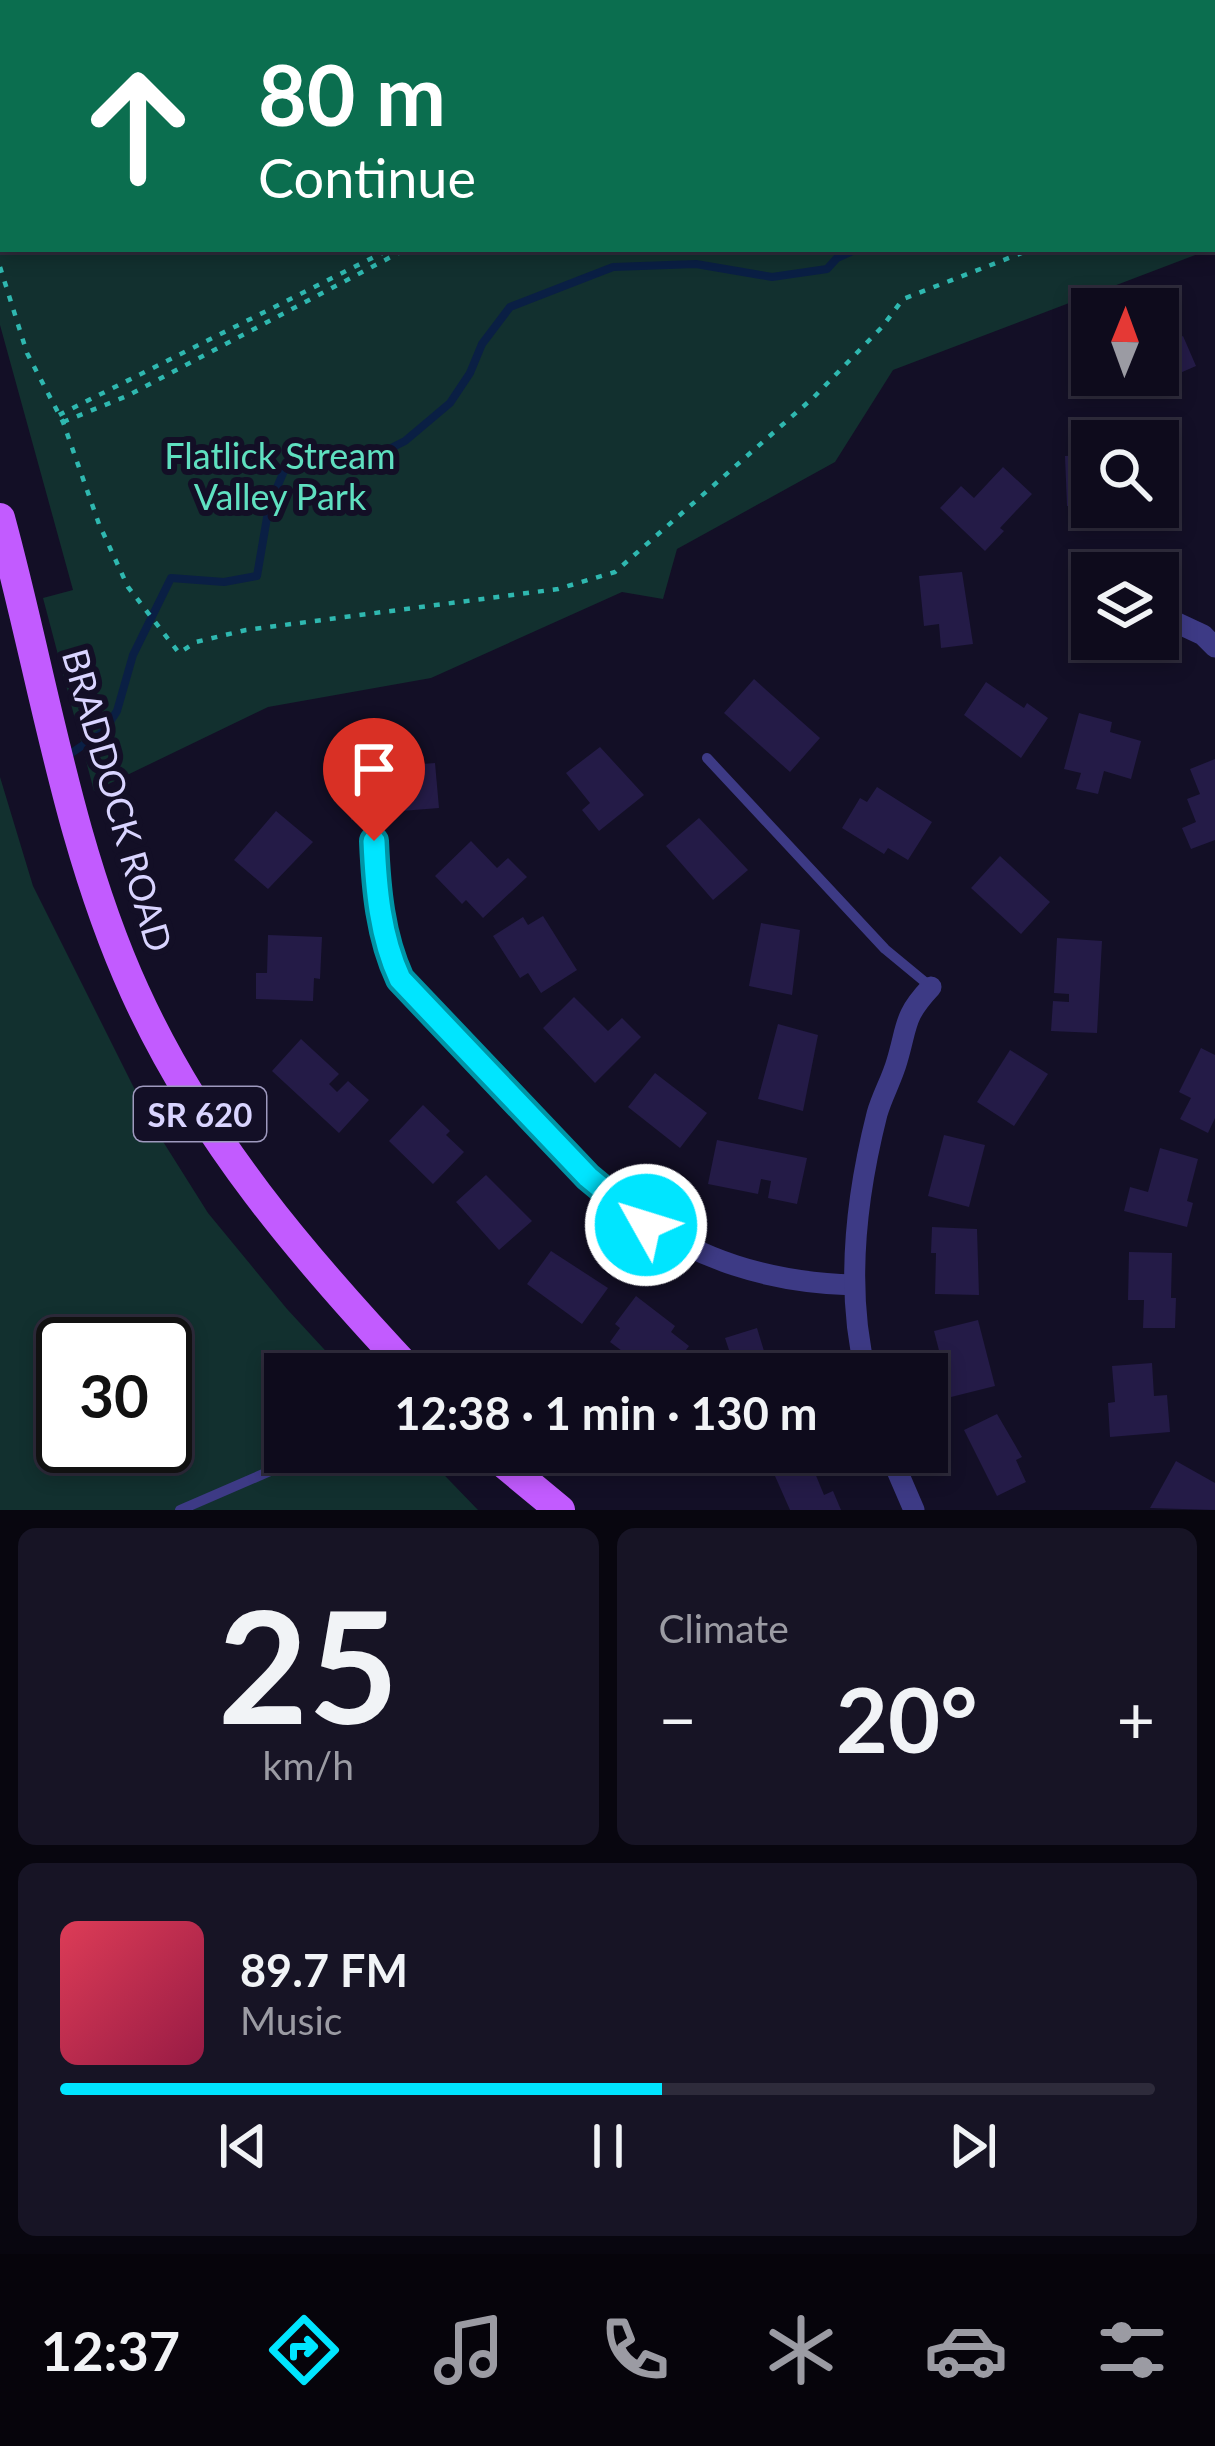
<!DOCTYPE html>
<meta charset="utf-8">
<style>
body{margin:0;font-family:Lato,sans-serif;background:#171425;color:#f1f3f6;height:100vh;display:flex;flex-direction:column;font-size:45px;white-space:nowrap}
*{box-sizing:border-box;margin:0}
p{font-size:39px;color:#9b9ba3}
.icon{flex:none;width:66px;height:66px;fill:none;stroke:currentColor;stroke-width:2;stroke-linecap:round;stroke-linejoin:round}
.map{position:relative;height:1510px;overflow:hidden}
.panel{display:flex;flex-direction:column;gap:18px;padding:18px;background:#08060f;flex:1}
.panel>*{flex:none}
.guide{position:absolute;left:0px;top:0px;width:1215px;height:252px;box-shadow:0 6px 18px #0003,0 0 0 3px #2e2b3b;background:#0b6e4f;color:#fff;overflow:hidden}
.needle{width:78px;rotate:1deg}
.controls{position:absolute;left:1071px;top:288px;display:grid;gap:24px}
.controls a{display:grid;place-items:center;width:108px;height:108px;border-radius:0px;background:#0e0b1c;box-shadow:0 6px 18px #0003,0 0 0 3px #2e2b3b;font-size:60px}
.speed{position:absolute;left:36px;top:1317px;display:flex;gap:24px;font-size:60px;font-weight:700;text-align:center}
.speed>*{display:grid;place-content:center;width:156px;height:156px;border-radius:50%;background:#0e0b1c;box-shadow:0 6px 18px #0003,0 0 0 3px #2e2b3b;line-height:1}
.speed .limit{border:6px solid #111;border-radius:18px;background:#fff;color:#111}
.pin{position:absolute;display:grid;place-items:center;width:102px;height:102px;color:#fff;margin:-123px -51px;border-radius:50% 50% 50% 0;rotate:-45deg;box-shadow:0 0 12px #0007}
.pin .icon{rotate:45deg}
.me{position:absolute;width:132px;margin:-66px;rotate:309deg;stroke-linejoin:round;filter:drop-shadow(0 0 9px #0008)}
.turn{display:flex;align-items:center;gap:42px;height:252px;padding:0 60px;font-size:54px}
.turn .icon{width:156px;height:156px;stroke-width:2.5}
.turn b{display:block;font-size:84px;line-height:102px}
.big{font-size:90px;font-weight:700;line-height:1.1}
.panel .tile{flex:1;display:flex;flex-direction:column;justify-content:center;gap:18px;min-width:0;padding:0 42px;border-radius:18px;background:#171425}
.panel .dial{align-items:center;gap:0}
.dial b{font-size:156px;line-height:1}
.song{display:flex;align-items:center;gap:36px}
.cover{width:144px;height:144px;border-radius:18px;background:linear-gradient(135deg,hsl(350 70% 55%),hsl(340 70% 35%))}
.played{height:12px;border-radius:6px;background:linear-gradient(90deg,#00e5ff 55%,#2e2b3b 55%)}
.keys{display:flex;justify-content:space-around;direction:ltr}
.heat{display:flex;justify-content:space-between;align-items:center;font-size:66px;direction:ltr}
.panel .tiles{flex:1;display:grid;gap:18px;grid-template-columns:1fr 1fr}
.tile:last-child{grid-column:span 2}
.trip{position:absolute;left:264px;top:1353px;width:684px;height:120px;border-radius:0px;background:#0e0b1c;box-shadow:0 6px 18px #0003,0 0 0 3px #2e2b3b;font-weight:700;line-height:120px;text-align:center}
.tabs{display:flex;height:192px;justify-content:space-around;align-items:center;background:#06040b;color:#9b9ba3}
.tabs .icon{width:84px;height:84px}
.tabs .current{color:#00e5ff}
.tabs b{font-size:54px;color:#f1f3f6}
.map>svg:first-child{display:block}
</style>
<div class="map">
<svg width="1215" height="1510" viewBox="0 0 1215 1510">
<rect width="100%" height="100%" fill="#130f26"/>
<g fill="#12302f" fill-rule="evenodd">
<path d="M0,0H1215V247L1212,248V3H3V249H1211L893,370L835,462L677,549L663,599L622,592L431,678L268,707L94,791L43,598L73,590L0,325Z"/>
<path d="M0,777L33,886L152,1124L208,1213L287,1309L347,1374H285V1452H422L478,1510H0ZM63,1344H165V1446H63Z"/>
</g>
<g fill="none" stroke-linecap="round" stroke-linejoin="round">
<g stroke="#0a1f44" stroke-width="8">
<path d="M1029,3L1033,0"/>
<path d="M64,758L104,731L117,711L133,655L171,578L224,582L257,576L269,506L290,457L305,454L367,460L405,441L450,403L470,373L482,344L510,307L613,267L696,264L772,277L827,269L837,258L857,249"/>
</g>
</g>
<g fill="#241b47">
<path d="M1183,336L1196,366L1125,397L1115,375H1158V347Z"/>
<path d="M1092,455V505L1067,506L1065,456Z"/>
<path d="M1003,467L1032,494L1000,528L1004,531L985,551L940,508L961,486L974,498Z"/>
<path d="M962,572L973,644L941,648L939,624L924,626L919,576Z"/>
<path d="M754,679L820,738L790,772L724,713Z"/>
<path d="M986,682L1024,708L1027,703L1048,718L1021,758L964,715Z"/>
<path d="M1079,713L1112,722L1110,732L1141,741L1131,779L1104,771L1098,794L1076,789L1081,773L1064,769Z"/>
<path d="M600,747L644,795L599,831L582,810L590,803L566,773Z"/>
<path d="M1215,759V840L1191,849L1182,828L1196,822L1187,799L1200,794L1190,769Z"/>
<path d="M435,763L439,808L389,812L388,797L376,798L378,818L351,820L347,770Z"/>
<path d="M877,787L932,822L908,860L888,848L884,854L842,828L860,798L867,802Z"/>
<path d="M276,811L313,842L268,889L234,860Z"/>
<path d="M699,818L748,870L713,900L666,846Z"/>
<path d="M471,841L497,868L508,858L527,877L483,918L466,900L462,904L435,876Z"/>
<path d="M1000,856L1050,902L1021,934L971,888Z"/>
<path d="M543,916L577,970L541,993L528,973L520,978L493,936L523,917L528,925Z"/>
<path d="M761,923L800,930L792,995L749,986Z"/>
<path d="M268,935L322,937L320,979L314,978L313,1001L256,999V973H267Z"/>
<path d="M1057,938L1102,941L1097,1033L1051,1031L1053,1001L1069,1002V994L1054,993Z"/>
<path d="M574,997L608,1031L622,1018L641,1037L595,1083L543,1028Z"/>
<path d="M778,1024L818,1035L803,1111L758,1099Z"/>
<path d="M301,1039L339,1074L329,1084L337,1092L348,1081L369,1100L339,1133L272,1071Z"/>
<path d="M1201,1048L1215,1055V1118L1208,1133L1180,1119L1191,1098L1179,1092Z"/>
<path d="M1010,1050L1048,1074L1014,1126L977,1102Z"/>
<path d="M655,1073L707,1113L680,1148L628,1107Z"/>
<path d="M423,1105L450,1131L446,1135L464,1152L433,1184L389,1141Z"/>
<path d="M944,1135L985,1145L969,1207L928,1196Z"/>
<path d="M717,1140L807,1158L797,1204L768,1198L771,1181L761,1179L758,1194L708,1184Z"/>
<path d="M1160,1148L1198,1159L1187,1201L1193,1203L1187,1227L1124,1211L1130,1187L1148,1192Z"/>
<path d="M486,1175L532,1221L499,1250L456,1202Z"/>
<path d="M932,1227L977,1229L979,1295L935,1294L936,1253H931Z"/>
<path d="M551,1251L608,1288L582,1324L527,1284Z"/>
<path d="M1129,1252L1172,1253L1171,1298H1176L1175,1328H1143L1144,1300H1128Z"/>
<path d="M636,1296L675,1326L671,1332L689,1346L668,1374H653L610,1342L620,1328L615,1324Z"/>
<path d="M978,1320L995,1386L951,1397L934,1331Z"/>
<path d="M757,1328L771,1374H709L708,1370L733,1362L725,1338Z"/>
<path d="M1152,1363L1154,1396L1167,1395L1170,1432L1110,1437L1108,1403L1115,1402L1112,1366Z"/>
<path d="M997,1414L1022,1457L1016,1460L1026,1482L997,1496L964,1430Z"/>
<path d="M810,1461L824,1495L833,1491L841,1510H790L775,1476Z"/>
<path d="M1176,1461L1215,1483V1510L1150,1508Z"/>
</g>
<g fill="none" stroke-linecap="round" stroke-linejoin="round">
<g stroke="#2fb8b0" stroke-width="4.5" stroke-dasharray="6 9" stroke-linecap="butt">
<path d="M836,3L837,0"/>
<path d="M877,3L880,0"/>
<path d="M1212,173L1215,171"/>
<path d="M0,267L27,353L63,422L99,524L128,587L179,653L196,642L246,630L558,589L615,572L814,397L882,327L903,299L1032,249"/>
<path d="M59,415L390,249"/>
<path d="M63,422L127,396L406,249"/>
</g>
<g stroke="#3d3a85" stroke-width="10">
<path d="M707,758L885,949L931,987"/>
<path d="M373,841C376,881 378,941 399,976C407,989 422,1000 434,1011"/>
<path d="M180,1510L314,1452"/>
</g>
<g stroke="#3d3a85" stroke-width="21">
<path d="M1158,614L1203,635L1215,647"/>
<path d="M1088,623L1092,621"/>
<path d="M434,1011C564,1151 644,1279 854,1285"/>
<path d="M866,1374C845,1290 856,1197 877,1114C882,1096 892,1079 897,1061C908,1024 903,1017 931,987"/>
<path d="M889,1452L914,1510"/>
</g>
<g stroke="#c25bff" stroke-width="30">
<path d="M0,518C43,675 67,843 135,992C202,1139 303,1257 413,1374"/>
<path d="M490,1452L560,1510"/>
</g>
</g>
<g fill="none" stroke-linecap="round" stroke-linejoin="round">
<defs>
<path id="route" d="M374,841C376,888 380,936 400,979L588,1177L646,1225"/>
</defs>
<use href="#route" stroke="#0095a6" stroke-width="30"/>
<use href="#route" stroke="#00e5ff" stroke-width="21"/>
</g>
<g text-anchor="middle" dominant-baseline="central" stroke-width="12" stroke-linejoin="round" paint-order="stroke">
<rect fill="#130f26" stroke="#9e99be" stroke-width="3" x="134" y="1087" width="132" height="54" rx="9"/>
<g font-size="33" font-weight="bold" fill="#d9d4ff">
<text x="200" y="1114">SR 620</text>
</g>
<g font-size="36" fill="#5fe0c0" stroke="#130f26">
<text x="280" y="455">Flatlick Stream<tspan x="280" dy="41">Valley Park</tspan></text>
</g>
<g font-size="36" fill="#d9d4ff" stroke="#130f26">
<text transform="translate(118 800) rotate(74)">BRADDOCK ROAD</text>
</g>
</g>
</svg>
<div class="controls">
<a><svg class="needle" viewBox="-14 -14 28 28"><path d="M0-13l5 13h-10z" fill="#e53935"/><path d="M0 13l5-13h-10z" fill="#9b9ba3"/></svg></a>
<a><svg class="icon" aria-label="search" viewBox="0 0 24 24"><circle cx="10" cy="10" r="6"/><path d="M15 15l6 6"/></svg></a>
<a><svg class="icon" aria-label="layers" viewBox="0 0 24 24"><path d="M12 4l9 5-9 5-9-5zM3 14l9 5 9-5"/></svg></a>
</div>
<div class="speed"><div class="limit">30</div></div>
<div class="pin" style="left:374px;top:841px;background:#d93025"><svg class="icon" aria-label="arrive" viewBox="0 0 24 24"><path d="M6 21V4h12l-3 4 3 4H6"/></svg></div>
<svg class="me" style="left:646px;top:1225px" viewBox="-20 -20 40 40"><circle r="17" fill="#00e5ff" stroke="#fff" stroke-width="3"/><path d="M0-11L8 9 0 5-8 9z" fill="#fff"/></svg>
<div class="trip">12:38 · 1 min · 130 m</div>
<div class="guide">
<div class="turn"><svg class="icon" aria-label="ahead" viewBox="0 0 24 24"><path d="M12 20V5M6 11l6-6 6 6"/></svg><div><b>80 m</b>Continue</div></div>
</div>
</div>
<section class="panel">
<div class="tiles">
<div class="tile dial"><b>25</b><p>km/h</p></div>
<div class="tile"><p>Climate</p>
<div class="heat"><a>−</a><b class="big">20°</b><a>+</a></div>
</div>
<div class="tile">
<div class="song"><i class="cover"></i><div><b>89.7 FM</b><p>Music</p></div></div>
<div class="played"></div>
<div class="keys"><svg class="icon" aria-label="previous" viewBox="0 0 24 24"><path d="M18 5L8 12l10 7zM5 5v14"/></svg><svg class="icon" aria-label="pause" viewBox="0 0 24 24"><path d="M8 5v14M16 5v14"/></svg><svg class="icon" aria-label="next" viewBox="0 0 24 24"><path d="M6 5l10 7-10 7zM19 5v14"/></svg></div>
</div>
</div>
</section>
<nav class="tabs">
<b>12:37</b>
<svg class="icon current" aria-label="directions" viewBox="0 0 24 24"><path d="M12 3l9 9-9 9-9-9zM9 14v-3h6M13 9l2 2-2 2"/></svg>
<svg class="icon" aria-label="music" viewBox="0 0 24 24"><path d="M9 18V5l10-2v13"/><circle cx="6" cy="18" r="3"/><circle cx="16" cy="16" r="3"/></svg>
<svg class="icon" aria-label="phone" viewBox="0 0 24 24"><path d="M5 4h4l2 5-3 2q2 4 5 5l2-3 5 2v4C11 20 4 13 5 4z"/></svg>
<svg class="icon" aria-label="climate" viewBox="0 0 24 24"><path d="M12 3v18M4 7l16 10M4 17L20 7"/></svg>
<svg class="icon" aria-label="car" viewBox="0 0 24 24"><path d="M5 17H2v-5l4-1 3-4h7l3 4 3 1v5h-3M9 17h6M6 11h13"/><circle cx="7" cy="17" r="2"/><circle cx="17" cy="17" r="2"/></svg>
<svg class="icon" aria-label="filters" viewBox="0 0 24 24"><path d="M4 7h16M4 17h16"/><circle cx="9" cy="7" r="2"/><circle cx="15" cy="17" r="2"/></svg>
</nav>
